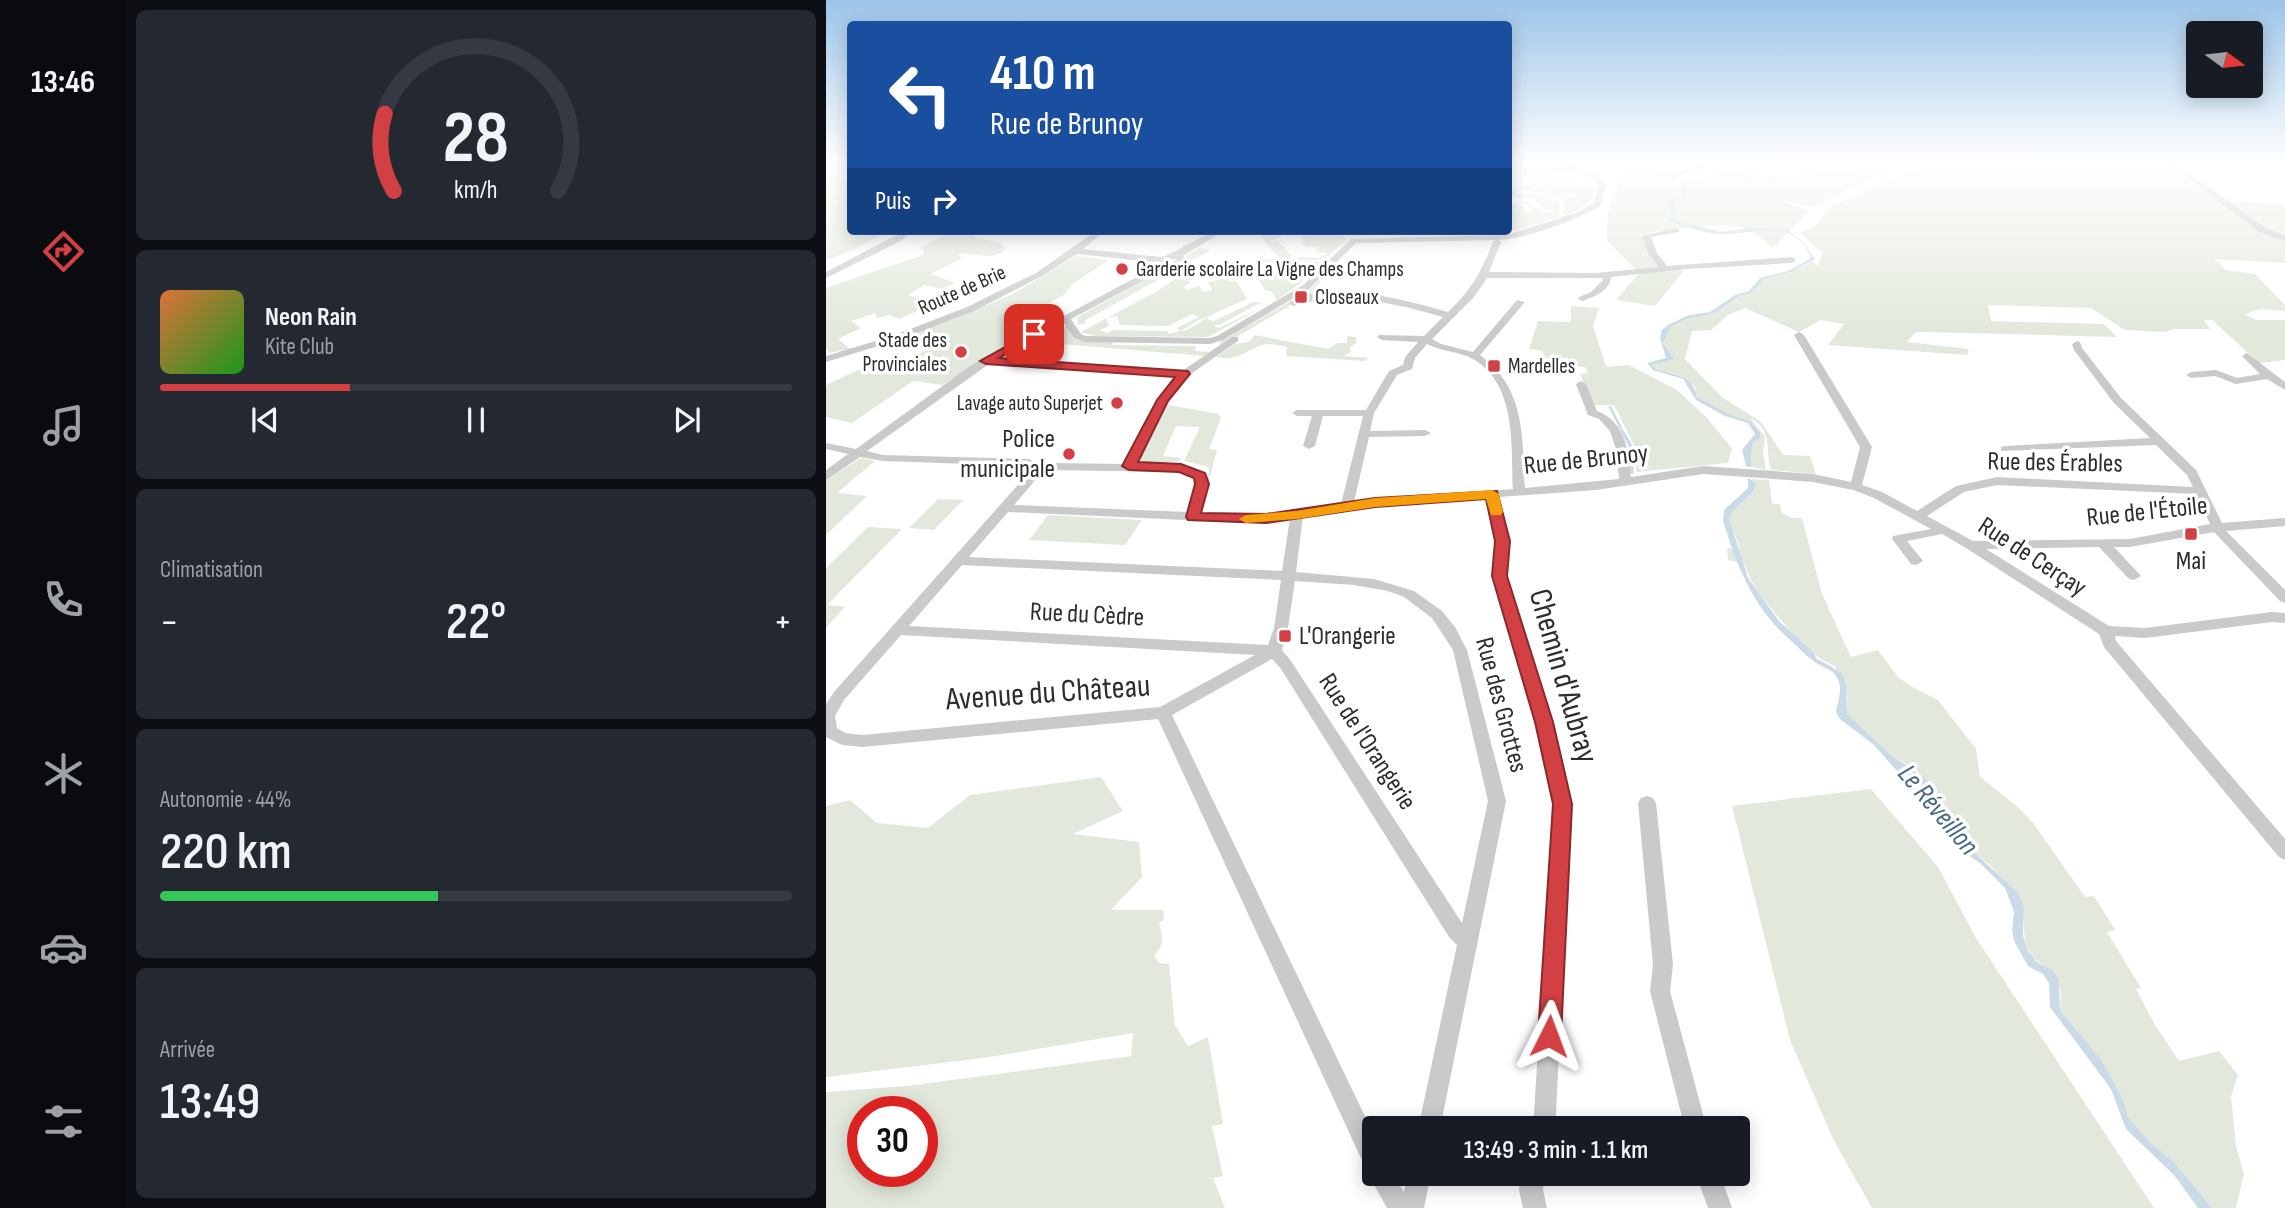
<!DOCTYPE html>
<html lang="fr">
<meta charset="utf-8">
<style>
body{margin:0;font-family:"Sofia Sans Condensed",sans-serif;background:#242831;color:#f1f3f6;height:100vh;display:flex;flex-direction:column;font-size:26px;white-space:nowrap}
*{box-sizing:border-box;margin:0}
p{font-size:23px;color:#9ea1a6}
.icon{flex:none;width:38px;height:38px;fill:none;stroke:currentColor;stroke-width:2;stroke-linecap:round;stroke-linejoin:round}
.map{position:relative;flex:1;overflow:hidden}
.drawer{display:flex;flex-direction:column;gap:10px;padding:10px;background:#0d0f14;width:700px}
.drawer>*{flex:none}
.hud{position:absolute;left:21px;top:21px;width:665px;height:214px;border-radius:7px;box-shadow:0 4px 18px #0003;background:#1a4fa0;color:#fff;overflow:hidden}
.needle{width:46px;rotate:105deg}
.fabs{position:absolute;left:1360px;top:21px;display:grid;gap:14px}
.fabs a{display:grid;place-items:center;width:77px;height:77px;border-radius:7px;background:#171b24;box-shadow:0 4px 18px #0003;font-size:35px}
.speed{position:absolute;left:21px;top:1096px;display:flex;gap:14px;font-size:35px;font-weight:700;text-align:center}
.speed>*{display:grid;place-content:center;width:91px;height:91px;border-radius:50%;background:#171b24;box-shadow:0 4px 18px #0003;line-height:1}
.speed .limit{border:10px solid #d22;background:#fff;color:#111}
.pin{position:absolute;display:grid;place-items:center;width:60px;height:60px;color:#fff;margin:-30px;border-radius:14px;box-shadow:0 4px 10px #0006}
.me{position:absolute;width:77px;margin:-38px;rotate:3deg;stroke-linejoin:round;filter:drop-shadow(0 0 5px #0008)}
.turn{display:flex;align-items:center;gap:24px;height:147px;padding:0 28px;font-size:32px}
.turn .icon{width:91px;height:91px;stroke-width:2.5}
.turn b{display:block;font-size:49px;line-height:60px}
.then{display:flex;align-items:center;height:66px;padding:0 28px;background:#0003;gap:14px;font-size:26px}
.big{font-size:52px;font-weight:600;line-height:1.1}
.drawer .widget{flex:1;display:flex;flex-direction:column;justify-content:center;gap:10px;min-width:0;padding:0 24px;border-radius:10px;background:#242831}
.drawer .dial{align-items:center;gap:0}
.dial svg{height:182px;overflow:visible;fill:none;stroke:#363941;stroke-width:7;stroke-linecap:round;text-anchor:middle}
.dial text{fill:#f1f3f6;stroke:none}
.song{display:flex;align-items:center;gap:21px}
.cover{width:84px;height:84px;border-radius:10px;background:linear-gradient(135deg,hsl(20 70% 55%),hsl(120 70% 35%))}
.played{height:7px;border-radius:4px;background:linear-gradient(90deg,#d34044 30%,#363941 30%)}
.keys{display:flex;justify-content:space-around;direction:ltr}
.heat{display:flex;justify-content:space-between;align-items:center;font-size:38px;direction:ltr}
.charge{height:10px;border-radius:5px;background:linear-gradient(90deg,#34c759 44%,#363941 0)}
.trip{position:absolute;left:536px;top:1116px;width:388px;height:70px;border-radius:7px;background:#171b24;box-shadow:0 4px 18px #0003;font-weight:600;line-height:70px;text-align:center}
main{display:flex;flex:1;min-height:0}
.tab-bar{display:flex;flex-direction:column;width:126px;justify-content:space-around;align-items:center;background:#090b0e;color:#9ea1a6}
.tab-bar .icon{width:49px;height:49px}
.tab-bar .selected{color:#d34044}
.tab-bar b{font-size:32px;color:#f1f3f6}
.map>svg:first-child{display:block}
</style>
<main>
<nav class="tab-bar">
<b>13:46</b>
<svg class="icon selected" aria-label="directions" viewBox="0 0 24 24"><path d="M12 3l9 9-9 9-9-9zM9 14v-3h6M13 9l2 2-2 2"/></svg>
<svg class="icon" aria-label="music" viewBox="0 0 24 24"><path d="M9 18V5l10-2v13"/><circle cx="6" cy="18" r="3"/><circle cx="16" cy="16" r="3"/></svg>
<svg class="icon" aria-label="phone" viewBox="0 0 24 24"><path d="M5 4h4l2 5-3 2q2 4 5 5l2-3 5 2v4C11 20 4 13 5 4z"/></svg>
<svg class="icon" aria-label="climate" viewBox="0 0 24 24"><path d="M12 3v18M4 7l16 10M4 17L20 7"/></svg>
<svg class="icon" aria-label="car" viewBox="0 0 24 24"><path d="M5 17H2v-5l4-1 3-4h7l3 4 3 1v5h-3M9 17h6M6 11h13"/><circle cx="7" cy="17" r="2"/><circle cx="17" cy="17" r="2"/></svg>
<svg class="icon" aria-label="filters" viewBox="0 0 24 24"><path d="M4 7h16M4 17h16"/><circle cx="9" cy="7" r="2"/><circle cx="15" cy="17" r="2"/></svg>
</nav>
<section class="drawer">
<div class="widget dial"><svg viewBox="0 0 100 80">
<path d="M14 69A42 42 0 1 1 86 69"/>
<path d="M14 69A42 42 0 0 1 10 35" stroke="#d34044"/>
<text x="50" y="56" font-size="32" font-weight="700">28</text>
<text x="50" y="72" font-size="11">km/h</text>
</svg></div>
<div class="widget">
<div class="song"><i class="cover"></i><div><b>Neon Rain</b><p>Kite Club</p></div></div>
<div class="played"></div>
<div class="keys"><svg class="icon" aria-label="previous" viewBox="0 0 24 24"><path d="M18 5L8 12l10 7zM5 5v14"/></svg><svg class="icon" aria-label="pause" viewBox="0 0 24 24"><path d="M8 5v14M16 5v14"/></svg><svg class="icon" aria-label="next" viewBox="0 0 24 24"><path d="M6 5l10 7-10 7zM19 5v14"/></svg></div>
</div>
<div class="widget"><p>Climatisation</p>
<div class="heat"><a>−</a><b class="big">22°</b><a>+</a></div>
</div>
<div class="widget"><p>Autonomie · 44%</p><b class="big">220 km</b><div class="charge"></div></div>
<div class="widget"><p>Arrivée</p><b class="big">13:49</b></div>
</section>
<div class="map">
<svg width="1459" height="1208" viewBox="0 0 1459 1208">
<rect width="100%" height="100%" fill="#fff"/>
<g fill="#e2e9dc" fill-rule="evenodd">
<path d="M904,162H981L940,166L936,171H923L943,178L1079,163L986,207L948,199L983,211L947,248C940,243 933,235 925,231C902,219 841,230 815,235L835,268L858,271L829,306L790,300L813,273L781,241C780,207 786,193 806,165L831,164L840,176L838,188H859C871,177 903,168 919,170Z"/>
<path d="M1108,162L1204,168L1251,162H1345L1397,201L1459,204V263L1388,259L1400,270L1429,274L1459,305V311L1435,309L1419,314L1430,320H1459V360L1433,363L1386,320H1378L1384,329H1347L1339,332L1299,330L1265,308L1162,305L1165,321L1278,324L1291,337L1099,332H1090L1081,342L1143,349L1141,355L1002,345L1018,324L994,320L973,332L919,308L902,315L885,330L866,331L859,359L896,397L935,422L957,455L984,456L990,474L945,470C939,450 947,429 924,418L939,437L937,453L940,470L925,467L926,444L934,438C929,418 916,420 901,414C890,409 881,403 871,397L869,387L851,374L830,369L826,365L846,357L837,343L845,327L858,320L890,313L913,296L925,293L939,279L965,272L987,261L991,266L997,253L974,233L989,226L1006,206Z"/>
<path d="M683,165L734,167L757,173L748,175L749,173H723L721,176L705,178L691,169L684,170L698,179L683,172Z"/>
<path d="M0,166L24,169V191L14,190L24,193V231H60L30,249L0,260Z"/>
<path d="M738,176L750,184L745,183L746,186L769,188L767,194H771C760,202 754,214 737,215L738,199L749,197L752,193H735V196H741L735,199L720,196V187L717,196L700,190L687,193L698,194L696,198H683V189C691,192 707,180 723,181L724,178L718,177Z"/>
<path d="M705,194L734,201L733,217L680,233L677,231H682L683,204L695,205L700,213L708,211L699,204L689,202L700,201L713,211L711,213L726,212L727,209H719L709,201L711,198H699L700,195Z"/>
<path d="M126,231H147L148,237L174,243L180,249C164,263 149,251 132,254L136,258L105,274L129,283L116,289L98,285L82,295L107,304L73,319L64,315L50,318V313L25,321L35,328L12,339L24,349L3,353L0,349V288L97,255L98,250L93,248Z"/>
<path d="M455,231H465L445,241H452L466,256L462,259L469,261L474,257L495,258L501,253L490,252L492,247H480L476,244L478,242L474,238L489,231H512L520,240L498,260C460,258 460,270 435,236Z"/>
<path d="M373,248L385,250L258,321L260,323L252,325L251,318L255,315L337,270L357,264L361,255Z"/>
<path d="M250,256L283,260L245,285L239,294L208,312L235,317L162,356L117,385L87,381L26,423L0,417V385L34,369L54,373L102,349L69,339L130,318L187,294Z"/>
<path d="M448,259L456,263L455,266L442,265L441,262L432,264L433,266L410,277H404L401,281H410L421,299L371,321L355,331C362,332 378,319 387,314L381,319L388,321L427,302H436L395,324L387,326L393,328L440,305L382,337L268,336L255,332L333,290L353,276L373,275L364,277L361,281L365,282L358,287L360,290L373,286L377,292L386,290L382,282C405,279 425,259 448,259ZM366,314L373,317L351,328L354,331L343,334L341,331L288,330L281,333L274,330L283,326L280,318L291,316L294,325L342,326Z"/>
<path d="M480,261L495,262L472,285L451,300L445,291H440L433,281L436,276L445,274L464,278L468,270H479L477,267L480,265L474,263L458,266L459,264Z"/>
<path d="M493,280H495L486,293L378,356L223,343L219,342L222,340L219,339L184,357L177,355L235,326L243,327L248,338L260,342H287L286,345L370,346L369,351L383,352L394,345V342L482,291Z"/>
<path d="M745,306L773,308L767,326L780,367L803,365L851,390L879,416L906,448L902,463L810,472V449L788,405H767L754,374L762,373L759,367L745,366L742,358H718L717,351L703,349L712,321L745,322Z"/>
<path d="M429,335L502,349L512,343H521V336L530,337V343L524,347L525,352L518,356L543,358L539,361L460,356L461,347C456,346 449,344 444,344C424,344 417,363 390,357L409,344L422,342Z"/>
<path d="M343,405L392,414L395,418L383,449L391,450L384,477L382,475L383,467L358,461L374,427L350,426L337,456L355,458L353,461L326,464L312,460L337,408Z"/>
<path d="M35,458L49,461L11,493L41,496L0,535V480Z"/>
<path d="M926,479L943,480L946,504H954L956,513L966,518H976L996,594L1025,657L1052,650L1072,677L1088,688L1112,700L1150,749L1154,777L1192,807L1207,823L1259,897L1268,896L1289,930L1281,932L1315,988L1310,989L1329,1025L1353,1061L1393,1051L1412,1075L1405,1096L1410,1146L1418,1174L1410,1208H1386L1348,1162L1324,1142L1302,1117L1297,1099L1275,1061L1234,1010L1235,991L1226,970C1193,953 1199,939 1198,907L1167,868L1149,853L1119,814L1111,794L1090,770L1064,754L1021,714V696L1009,666C979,653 969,636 949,613C936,598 924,583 918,563L902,560L901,548L914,549L908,532L899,523L907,509L925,495L929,482Z"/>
<path d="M112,499L137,500L108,530L83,528Z"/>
<path d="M222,515L316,520L299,545L203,540Z"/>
<path d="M42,527L76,529L1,605L19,607L0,628V568Z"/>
<path d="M275,777L297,811L247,834L313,842L316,877L285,910H337L338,920L333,923C337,937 339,945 328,955L333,963L343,964L349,1025L362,1046L382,1037L397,1124L386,1126L397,1176L387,1178L399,1208H0V1092L81,1086L305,1056L307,1033L157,1058L0,1077V806L24,800L51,823L102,828L144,795ZM37,1111H96V1171H37Z"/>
<path d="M1045,789L1112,867L1150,938L1328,1208H1046L1008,1141L964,1040L906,806Z"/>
</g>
<g fill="#cadbe7">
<path d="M925,162H929L932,170L915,172L926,175L925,178L888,184L869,181L862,183L859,196L846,204L850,209L847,219L894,232L924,228L962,230L976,241L989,259L965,272L939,279L925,293L913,296L890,313L858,320L845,327L837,343L848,359L826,365L830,369C849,374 868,377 871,397L902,414L925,422L934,433V438L926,444L925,467L920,466L916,450L929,434L922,423L899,416L870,400L857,379L827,370L821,363L840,358L834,338L836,330L842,325L863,315L884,312L909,295L923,291L934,278L962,271L985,258C969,215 926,235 895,234C878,233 856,227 842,220L846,214L842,201L856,195L854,190L859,181L888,182L922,177L912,172L928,170Z"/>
<path d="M922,478L929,482C930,498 909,503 903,518L922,578L953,621L988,653L990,658L1016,673L1020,684L1021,714L1064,754L1100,779L1111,794L1119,814L1149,853L1192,893L1198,907L1197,936L1202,951L1211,962L1226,970L1233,979L1234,1010L1275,1060L1297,1099L1302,1117L1324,1142L1348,1162L1386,1208H1372L1348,1175L1300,1129L1285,1089L1224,1007L1223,983L1217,974L1202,966L1189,943L1186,931L1188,912L1179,888L1154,863L1139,853L1095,787L1072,772L1048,745L1014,719L1010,712C1012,699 1018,688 1010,676C1006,669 998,668 992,664C982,658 973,648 964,640C928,609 910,565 897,520L898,510L922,488Z"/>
</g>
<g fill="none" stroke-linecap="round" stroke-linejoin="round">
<path stroke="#cadbe7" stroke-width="2.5" d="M784,407L799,436"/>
<path stroke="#cadbe7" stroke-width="3.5" d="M798,434L804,445L806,472"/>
<g fill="#cacaca" fill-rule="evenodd">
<path d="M682,162C715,162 758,156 780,185L774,206C751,220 698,239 672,240L675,242L663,272L769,273L833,267L823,254L816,236L850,228L854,230L853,232L825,237L831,253L841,266L966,257L970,260L966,263L861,269L785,277C784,291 768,297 756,301L751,298L765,292L777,280L776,278H661L648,297L606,339L615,344L647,352L691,300L699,302L654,355C700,389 696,436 699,488L793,479L790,449L784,431L773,419L762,415L750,384L755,381L760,384L771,411C800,422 802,450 805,477L877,466L987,474L1025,482L1034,447L968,335L973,332L978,335L1046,447L1036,485L1056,492L1091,511L1130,486L1171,477L1367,487L1361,475L1330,445L1175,451V447L1179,446L1324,438L1287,402L1248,350L1246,344L1251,341L1254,342L1256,348L1295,398L1370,470L1396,523L1459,518V526L1400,531L1459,590V603L1454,601L1388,532L1304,547H1288L1315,576L1308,580L1303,579L1273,547L1160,549L1283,626L1319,628L1446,612L1459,613V623L1446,622L1319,638L1289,636L1290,641L1459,839V860L1453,857L1278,647L1273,634L1140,548L1116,534L1081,541L1097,561L1090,565L1085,564L1066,539L1067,536L1105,529L1048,498L1027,490L987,482L935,478L877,474L770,490L673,497L683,541L681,576L726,722L745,804L730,1114L726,1129H704L708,1114L727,804L710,722L667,576L671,541L661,498L549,507L477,516L470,572L548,579L588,591L616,611L629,627L641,650L680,801L614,1129H592L631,945L623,937L455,669L446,659L346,715L548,1135V1174H567L578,1192L581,1174H605L598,1208H561L542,1174L544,1171L540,1169L332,719L36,747L16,745L0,737V704L8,692L206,469L200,466L57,461L34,457L0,480V470L22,454L0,449V443L30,449L144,366L335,264L352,260L347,259L335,263L251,254L216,276L148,311L75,339L0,362V356L69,335L141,307L210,273L270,231H279L257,249L335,257C355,251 379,231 398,231L357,256L360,260L357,265L341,268L245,319L255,334L259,336L383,338L391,336L477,285L525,239L681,235L752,212L768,203L772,185C753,161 711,165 682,164ZM670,240L667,242C655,272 646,289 622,312C582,301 499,277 463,303L468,306C518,291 568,303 617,317L598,336L553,335L551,337L556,340L592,342L579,357L577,365L563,371L540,410H471L466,413L471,416H486L477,446L483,449L489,446L497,416H537L515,504L426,515L374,513L383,478C365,459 334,464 310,464L349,388L362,376L412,341V337H406L356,371L173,359L238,323L248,338L258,342L384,344L397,340L483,289L530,243ZM601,344C615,352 633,351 647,359C691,385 685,445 687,489L528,502L543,437L599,436L605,433L599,430L544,431L548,413L571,375L586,369L589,358ZM163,364L350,377L340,387L298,464L220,463L214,467L212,464L203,459L57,455L41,451ZM218,470L354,472L371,479L362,512L188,505ZM1171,485L1370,494L1384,524L1304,539L1147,541L1101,516L1138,492ZM182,512L426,523L464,518L456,571L143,557ZM136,565L455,580L448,628L442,645L83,626ZM469,581L528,585L562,591L578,597L606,618L627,650L662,801L636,923L465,661L456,650L462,628ZM75,635L429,655L334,707L36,735L19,733L11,728L9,716L18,700Z"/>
<path d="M868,162H874L878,168L851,176L848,179L841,175L871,167Z"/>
<path d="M1341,162H1348L1439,228L1459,236V241L1433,232Z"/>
<path d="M78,231H87L75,241L0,278V272Z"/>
<path d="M1421,353L1459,382V390L1441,379L1410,384L1389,376L1365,378L1360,375L1365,372L1390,370L1411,378L1434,374L1416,356Z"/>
<path d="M821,796L827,798L830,803L847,965L844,991L881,1129H859L824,991L827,965L812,803L815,798Z"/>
<path d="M694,1174H718L717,1190L721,1208H697L693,1190Z"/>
<path d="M870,1174H894L906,1208H882Z"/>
</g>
</g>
<linearGradient id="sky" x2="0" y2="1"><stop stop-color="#9cc4e8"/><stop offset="0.49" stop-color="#fff"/><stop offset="1" stop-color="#fff" stop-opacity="0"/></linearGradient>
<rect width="1459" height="331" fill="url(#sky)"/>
<path fill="#d34044" stroke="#892a2c" stroke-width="2" d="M208,331L212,332V336L173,358L362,371L364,374L342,401L312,462L355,464L379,473L383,484L375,513L440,514L549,498L671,491L684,541L681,576L727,722L746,804L735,1036L732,1045L723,1048L715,1045L712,1036L727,804L709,722L666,576L669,541L660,499L549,507L440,523L362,520L360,517L369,484L368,478L353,472L303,470L296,466L331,400L349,377L160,364L154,361Z"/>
<path fill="#f59e0b" d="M666,490L673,494L677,512L675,515H665L660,499L549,507L471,519L420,523L413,519L420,515L471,511L549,498Z"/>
<g fill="#d34044" stroke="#fff" stroke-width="2.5">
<circle cx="296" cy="269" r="7"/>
<rect x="468" y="290" width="14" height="14" rx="3.5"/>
<circle cx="135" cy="352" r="7"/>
<rect x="661" y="359" width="14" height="14" rx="3.5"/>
<circle cx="291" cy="403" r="7"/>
<circle cx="243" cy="454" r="7"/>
<rect x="1358" y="527" width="14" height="14" rx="3.5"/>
<rect x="452" y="629" width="14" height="14" rx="3.5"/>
</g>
<g text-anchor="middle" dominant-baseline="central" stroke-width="7" stroke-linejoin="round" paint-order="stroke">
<g font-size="21" fill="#2d2d2d" stroke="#fff" text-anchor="start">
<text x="310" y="269">Garderie scolaire La Vigne des Champs</text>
<text x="489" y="297">Closeaux</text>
<text x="121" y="340" text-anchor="end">Stade des<tspan x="121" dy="24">Provinciales</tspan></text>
<text x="682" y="366">Mardelles</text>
<text x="277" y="403" text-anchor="end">Lavage auto Superjet</text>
</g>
<g font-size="21" fill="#2d2d2d" stroke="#fff">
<text transform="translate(136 290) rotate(-24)">Route de Brie</text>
</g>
<g font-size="26" fill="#2d2d2d" stroke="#fff" text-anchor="end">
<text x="229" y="439">Police<tspan x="229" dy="30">municipale</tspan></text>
<text x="1365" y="561" text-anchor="middle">Mai</text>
<text x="473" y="636" text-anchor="start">L'Orangerie</text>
</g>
<g font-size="26" fill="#2d2d2d" stroke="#fff">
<text transform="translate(760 460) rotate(-6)">Rue de Brunoy</text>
<text transform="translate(1229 463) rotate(1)">Rue des Érables</text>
<text transform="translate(1321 512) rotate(-6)">Rue de l'Étoile</text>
<text transform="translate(1206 557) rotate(33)">Rue de Cerçay</text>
<text transform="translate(261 615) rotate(3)">Rue du Cèdre</text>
<text transform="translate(675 705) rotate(75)">Rue des Grottes</text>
<text transform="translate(541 742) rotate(57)">Rue de l'Orangerie</text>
</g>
<g font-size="28" font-style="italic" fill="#436a87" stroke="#fff">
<text transform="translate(1112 810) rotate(50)">Le Réveillon</text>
</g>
<g font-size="32" fill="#2d2d2d" stroke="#fff">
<text transform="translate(737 676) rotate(74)">Chemin d'Aubray</text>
<text transform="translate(222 693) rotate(-4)">Avenue du Château</text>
</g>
</g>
</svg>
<div class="fabs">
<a><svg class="needle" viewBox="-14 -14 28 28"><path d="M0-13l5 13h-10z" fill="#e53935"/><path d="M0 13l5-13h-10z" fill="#9ea1a6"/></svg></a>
</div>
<div class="speed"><div class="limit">30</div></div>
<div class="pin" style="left:208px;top:334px;background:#d93025"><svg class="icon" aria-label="arrive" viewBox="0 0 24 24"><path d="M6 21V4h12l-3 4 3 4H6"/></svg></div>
<svg class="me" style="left:723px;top:1036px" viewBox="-20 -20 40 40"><path d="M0-17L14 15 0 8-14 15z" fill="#d34044" stroke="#fff" stroke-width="4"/></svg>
<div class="trip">13:49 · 3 min · 1.1 km</div>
<div class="hud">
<div class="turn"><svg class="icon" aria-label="left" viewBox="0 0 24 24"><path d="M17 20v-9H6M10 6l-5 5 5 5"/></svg><div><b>410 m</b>Rue de Brunoy</div></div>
<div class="then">Puis<svg class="icon" aria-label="right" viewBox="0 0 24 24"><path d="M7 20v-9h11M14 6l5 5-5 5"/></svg></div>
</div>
</div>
</main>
